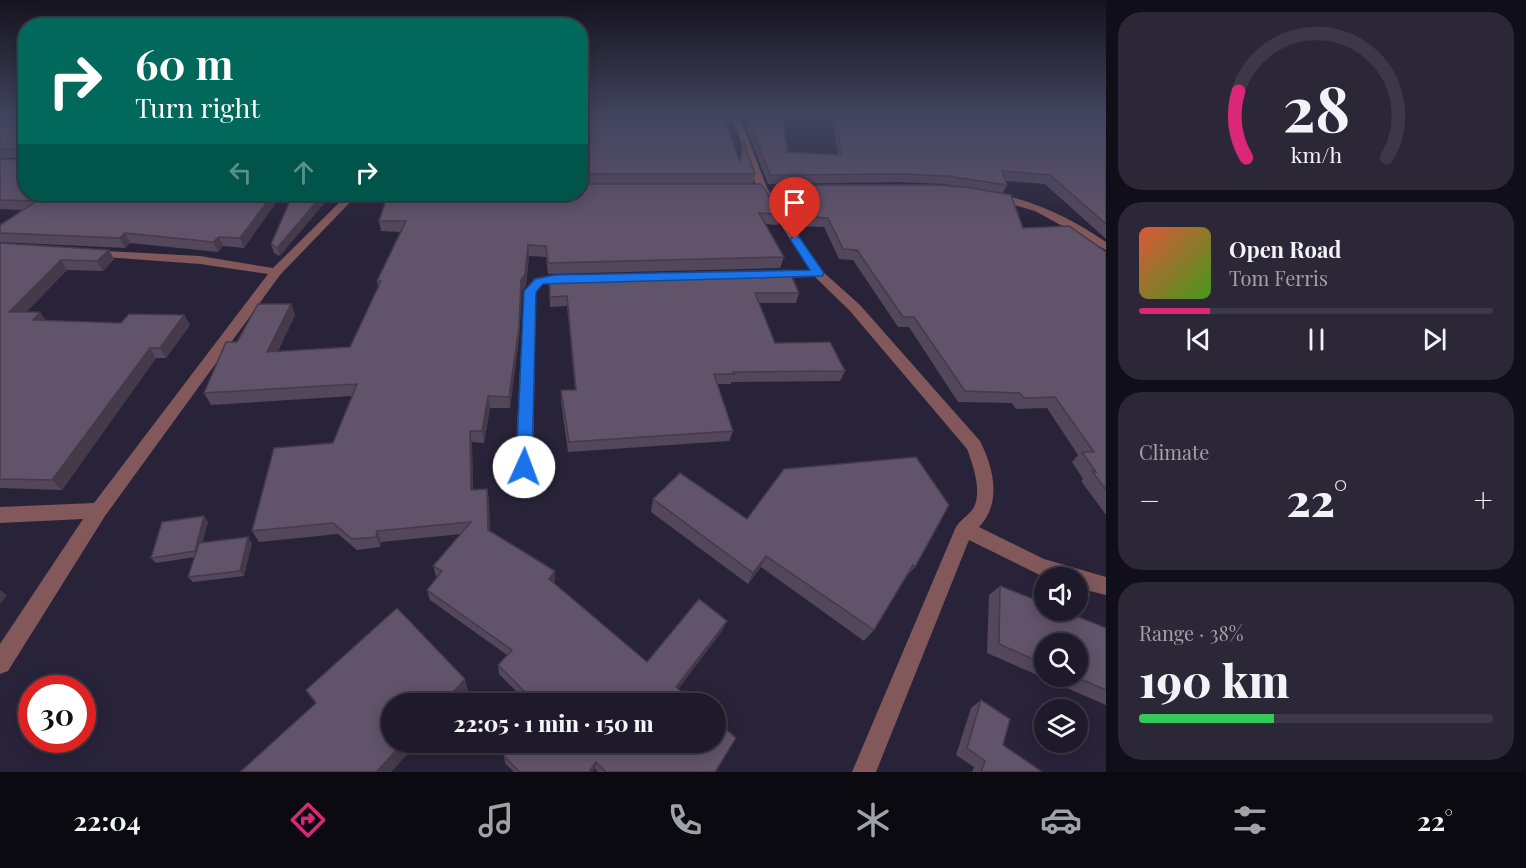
<!DOCTYPE html>
<meta charset="utf-8">
<style>
body{margin:0;font-family:"Playfair Display",serif;background:#2b2737;color:#f1f3f6;height:100vh;display:flex;flex-direction:column;font-size:22px;white-space:nowrap}
*{box-sizing:border-box;margin:0}
p{font-size:20px;color:#a1a1a9}
.icon{flex:none;width:33px;height:33px;fill:none;stroke:currentColor;stroke-width:2;stroke-linecap:round;stroke-linejoin:round}
.map{position:relative;flex:1;overflow:hidden}
.details{display:flex;flex-direction:column;gap:12px;padding:12px;background:#100e18;width:420px}
.details>*{flex:none}
.hud{position:absolute;left:18px;top:18px;width:570px;height:183px;border-radius:24px;box-shadow:0 3px 15px #0003,0 0 0 2px #3c3847;background:#00695c;color:#fff;overflow:hidden}
.tools{position:absolute;left:1034px;top:567px;display:grid;gap:12px}
.tools a{display:grid;place-items:center;width:54px;height:54px;border-radius:50%;background:#1e1a2b;box-shadow:0 3px 15px #0003,0 0 0 2px #3c3847;font-size:30px}
.speed{position:absolute;left:18px;top:675px;display:flex;gap:12px;font-size:30px;font-weight:700;text-align:center}
.speed>*{display:grid;place-content:center;width:78px;height:78px;border-radius:50%;background:#1e1a2b;box-shadow:0 3px 15px #0003,0 0 0 2px #3c3847;line-height:1}
.speed .limit{border:9px solid #d22;background:#fff;color:#111}
.pin{position:absolute;display:grid;place-items:center;width:51px;height:51px;color:#fff;margin:-62px -26px;border-radius:50% 50% 50% 0;rotate:-45deg;box-shadow:0 0 6px #0007}
.pin .icon{rotate:45deg}
.me{position:absolute;width:66px;margin:-33px;rotate:2deg;stroke-linejoin:round;filter:drop-shadow(0 0 4px #0008)}
.turn{display:flex;align-items:center;gap:21px;height:126px;padding:0 18px;font-size:27px}
.turn .icon{width:78px;height:78px;stroke-width:2.5}
.turn b{display:block;font-size:42px;line-height:51px}
.lanes{display:flex;align-items:center;height:57px;padding:0 18px;background:#0003;justify-content:center;gap:30px;direction:ltr}
.lanes .off{opacity:.35}
.big{font-size:45px;font-weight:800;line-height:1.1}
.details .card{flex:1;display:flex;flex-direction:column;justify-content:center;gap:9px;min-width:0;padding:0 21px;border-radius:24px;background:#2b2737}
.details .dial{align-items:center;gap:0}
.dial svg{height:156px;overflow:visible;fill:none;stroke:#3c3847;stroke-width:7;stroke-linecap:round;text-anchor:middle}
.dial text{fill:#f1f3f6;stroke:none}
.song{display:flex;align-items:center;gap:18px}
.cover{width:72px;height:72px;border-radius:9px;background:linear-gradient(135deg,hsl(10 70% 55%),hsl(100 70% 35%))}
.played{height:6px;border-radius:3px;background:linear-gradient(90deg,#db2777 20%,#3c3847 20%)}
.keys{display:flex;justify-content:space-around;direction:ltr}
.heat{display:flex;justify-content:space-between;align-items:center;font-size:33px;direction:ltr}
.charge{height:9px;border-radius:4px;background:linear-gradient(90deg,#34c759 38%,#3c3847 0)}
.trip{position:absolute;left:381px;top:693px;width:345px;height:60px;border-radius:30px;background:#1e1a2b;box-shadow:0 3px 15px #0003,0 0 0 2px #3c3847;font-weight:800;line-height:60px;text-align:center}
.menu{display:flex;height:96px;justify-content:space-around;align-items:center;background:#0c0a11;color:#a1a1a9}
.menu .icon{width:42px;height:42px}
.menu .current{color:#db2777}
.menu b{font-size:27px;color:#f1f3f6}
main{display:flex;flex:1;min-height:0}
.map>svg:first-child{display:block}
</style>
<main>
<div class="map">
<svg width="1106" height="772" viewBox="0 0 1106 772">
<rect width="100%" height="100%" fill="#282339"/>
<g fill="none" stroke-linecap="round" stroke-linejoin="round">
<g fill="#82585b" fill-rule="evenodd">
<path d="M732,117H740L767,188L822,271L860,305L980,441C994,469 1002,503 979,527L1044,559L1106,577V595L1077,588V578H1046L969,540L876,772H852L955,529C959,520 969,516 974,507C982,490 973,465 967,449L850,311L815,277L770,278L764,274L770,270H810L757,188Z"/>
<path d="M994,193C1036,201 1071,218 1106,242V250L1035,211L990,198L989,196Z"/>
<path d="M348,194H358L280,275L105,516L8,671L0,674V644L83,519L0,523V507L94,503L268,274L200,264L91,256L87,254V250L200,256L273,268Z"/>
<path d="M569,274L573,275L575,278L573,281L543,284L536,292L533,467L530,472L524,474L518,472L515,467L524,291L535,278Z"/>
</g>
</g>
<g fill="#53475b" fill-rule="evenodd">
<path d="M0,117L282,194L244,248L223,246L218,252L130,243L125,248L0,242V225L23,210L0,209V159L20,160L21,158H0Z"/>
<path d="M580,117L740,160L743,141L755,174L753,184H580Z"/>
<path d="M746,117H782L788,152L838,155L832,117H1106V239L1045,184L1006,181L1007,185L1002,194L1023,228L1106,252V515L1081,481L1083,479L1072,462L1078,455L1047,408L1016,409L1012,403L958,402L909,327H898L853,260L839,259L824,227L795,226L774,194L777,185L954,186L943,184L899,182L768,184L745,124Z"/>
<path d="M293,194L280,256L274,253L271,244Z"/>
<path d="M388,194L781,214L778,225L765,224L784,257L780,268L548,274L546,257L529,256L526,285L522,291L519,338L510,408H490L484,443L472,442L473,490L487,489L489,500L490,531L555,571V581L554,583L647,662L727,621L722,631L678,689L695,704H529L499,674L498,665L507,655L430,600L427,590L438,577L436,576L433,566L461,534L381,542L380,547L357,550L338,534L259,542L252,531L333,443L352,396L211,405L204,393L237,342L291,304L295,315L278,351L350,347L378,287L377,281L400,232L381,231L379,221Z"/>
<path d="M0,243L114,259L103,271L67,270L26,312L46,320L121,323L184,315L190,325L166,358H156L62,490L0,488Z"/>
<path d="M549,276L799,293L796,303H759L775,343L845,371L840,381L731,382V384H717L733,431L729,441L568,452L561,401V390H575L567,306L550,307Z"/>
<path d="M784,469L915,567L905,578L874,630L864,641L761,567L748,584L651,512L653,499L747,519Z"/>
<path d="M204,516L208,522L202,542L252,543L244,576L193,582L188,577L195,557L156,563L151,558Z"/>
<path d="M1000,586L1106,628V705L987,653L989,595ZM1044,644L1077,676H1044Z"/>
<path d="M981,700L1003,745L1040,772H972L974,767L956,755L971,708Z"/>
<path d="M514,742L715,772H598L595,769L592,772H514L505,763L504,756Z"/>
</g>
<g fill="#443a4a">
<path d="M12,117H26L0,129V120Z"/>
<path d="M273,194H282L244,248L240,238Z"/>
<path d="M323,194H332L280,256L277,248Z"/>
<path d="M125,233L130,243L125,248L120,238Z"/>
<path d="M219,237L223,246L218,252L213,242Z"/>
<path d="M528,245L529,256L526,285L522,291L519,338L510,408L509,397L521,280Z"/>
<path d="M109,250L114,259L103,271L97,261Z"/>
<path d="M61,260L67,270L17,322L9,312Z"/>
<path d="M291,304L295,315L272,363L267,352Z"/>
<path d="M40,312L47,322L33,320Z"/>
<path d="M184,315L190,325L166,358L160,348Z"/>
<path d="M150,348L156,358L62,490L52,480Z"/>
<path d="M488,396L490,408L484,443L482,431Z"/>
<path d="M470,431L472,442L473,501L471,490Z"/>
<path d="M487,489L489,500L490,541L488,530Z"/>
<path d="M204,516L208,522L199,557L195,551Z"/>
<path d="M377,531L381,542L380,547L376,537Z"/>
<path d="M248,537L252,543L244,576L240,571Z"/>
<path d="M766,556L761,567L748,584L753,573Z"/>
<path d="M555,571V581L549,590V579Z"/>
<path d="M0,590L7,595L0,604Z"/>
<path d="M727,621L722,631L673,696L676,687Z"/>
<path d="M465,679L468,690L455,704H442Z"/>
<path d="M404,742H419L391,772H376Z"/>
<path d="M596,762L595,769L592,772H589Z"/>
</g>
<g fill="#61536a" stroke="#443a4a" stroke-width="1.5">
<path d="M0,117H12L0,120Z"/>
<path d="M20,117H26V194H273L240,238L219,237L213,242L125,233L120,238L0,233V225L37,201L0,200V159L20,160L23,151L21,149H0V128Z"/>
<path d="M580,117H723L740,162L743,141L755,174H580Z"/>
<path d="M747,117H782L788,152L842,155L836,117H1106V224L1050,175L1002,171L1007,185L947,176L903,174L770,175Z"/>
<path d="M580,184H761L781,214L759,213L784,257L548,263L546,246L528,245L525,274L521,280L519,327L509,397L488,396L482,431H470L471,490L487,489L488,530L555,571L549,579L647,662L699,599L727,621L676,687L695,704H537L498,665L512,650L427,590L442,571L433,566L471,522L377,531L376,537L352,539L333,523L252,531L274,448L333,443L357,384L204,393L226,342H237L258,304H291L267,352L350,347L381,281H377L406,221H379L388,194H580Z"/>
<path d="M777,185H934L966,187L1011,195L1023,228L1069,226L1106,252V490L1092,471L1096,472L1082,452H1094L1055,397L1024,398L1020,393L965,391L914,317H903L857,250L843,249L828,218L798,216Z"/>
<path d="M293,194H323L277,248L271,244Z"/>
<path d="M0,243L109,250L97,261L61,260L9,312H40L33,320L121,323L129,314L184,315L160,348H150L52,480L0,479Z"/>
<path d="M789,270L799,293H755L775,343L830,342L845,371L733,372L734,374H714L733,431L569,442L561,390H576L567,296L550,297L549,276Z"/>
<path d="M916,457L949,505L915,567L913,565L874,630L766,556L753,573L653,499L680,473L747,519L784,469Z"/>
<path d="M204,516L195,551L151,558L162,522Z"/>
<path d="M248,537L240,571L188,577L199,543Z"/>
<path d="M1000,586L1044,603V610H1062L1106,628V690L1074,676H1077V644H1044V664L999,644Z"/>
<path d="M397,608L465,679L442,704H392V742H404L376,772H240L316,703L306,690Z"/>
<path d="M981,700L1010,719L1003,745L1041,771L1040,772H981L985,761L967,748Z"/>
<path d="M716,721L736,738L715,772H606L596,762L589,772H520L504,756L514,742H716Z"/>
</g>
<linearGradient id="sky" x2="0" y2="1"><stop stop-color="#16131f"/><stop offset="0.52" stop-color="#42455f"/><stop offset="1" stop-color="#42455f" stop-opacity="0"/></linearGradient>
<rect width="1106" height="225" fill="url(#sky)"/>
<path fill="#1a73e8" stroke="#114b97" stroke-width="1.5" d="M795,236L799,237L824,273L822,276L543,284L536,292L532,467L529,471L524,473L518,471L516,467L524,291L535,279L554,275L810,270L790,239Z"/>
</svg>
<div class="tools">
<a><svg class="icon" aria-label="sound" viewBox="0 0 24 24"><path d="M4 9h4l5-4v14l-5-4H4zM17 9q2 3 0 6"/></svg></a>
<a><svg class="icon" aria-label="search" viewBox="0 0 24 24"><circle cx="10" cy="10" r="6"/><path d="M15 15l6 6"/></svg></a>
<a><svg class="icon" aria-label="layers" viewBox="0 0 24 24"><path d="M12 4l9 5-9 5-9-5zM3 14l9 5 9-5"/></svg></a>
</div>
<div class="speed"><div class="limit">30</div></div>
<div class="pin" style="left:795px;top:239px;background:#d93025"><svg class="icon" aria-label="arrive" viewBox="0 0 24 24"><path d="M6 21V4h12l-3 4 3 4H6"/></svg></div>
<svg class="me" style="left:524px;top:467px" viewBox="-20 -20 40 40"><circle r="19" fill="#fff"/><path d="M0-13L10 11 0 6-10 11z" fill="#1a73e8"/></svg>
<div class="trip">22:05 · 1 min · 150 m</div>
<div class="hud">
<div class="turn"><svg class="icon" aria-label="right" viewBox="0 0 24 24"><path d="M7 20v-9h11M14 6l5 5-5 5"/></svg><div><b>60 m</b>Turn right</div></div>
<div class="lanes"><svg class="icon off" aria-label="left" viewBox="0 0 24 24"><path d="M17 20v-9H6M10 6l-5 5 5 5"/></svg><svg class="icon off" aria-label="ahead" viewBox="0 0 24 24"><path d="M12 20V5M6 11l6-6 6 6"/></svg><svg class="icon" aria-label="right" viewBox="0 0 24 24"><path d="M7 20v-9h11M14 6l5 5-5 5"/></svg></div>
</div>
</div>
<section class="details">
<div class="card dial"><svg viewBox="0 0 100 80">
<path d="M14 69A42 42 0 1 1 86 69"/>
<path d="M14 69A42 42 0 0 1 10 35" stroke="#db2777"/>
<text x="50" y="56" font-size="32" font-weight="700">28</text>
<text x="50" y="72" font-size="11">km/h</text>
</svg></div>
<div class="card">
<div class="song"><i class="cover"></i><div><b>Open Road</b><p>Tom Ferris</p></div></div>
<div class="played"></div>
<div class="keys"><svg class="icon" aria-label="previous" viewBox="0 0 24 24"><path d="M18 5L8 12l10 7zM5 5v14"/></svg><svg class="icon" aria-label="pause" viewBox="0 0 24 24"><path d="M8 5v14M16 5v14"/></svg><svg class="icon" aria-label="next" viewBox="0 0 24 24"><path d="M6 5l10 7-10 7zM19 5v14"/></svg></div>
</div>
<div class="card"><p>Climate</p>
<div class="heat"><a>−</a><b class="big">22°</b><a>+</a></div>
</div>
<div class="card"><p>Range · 38%</p><b class="big">190 km</b><div class="charge"></div></div>
</section>
</main>
<nav class="menu">
<b>22:04</b>
<svg class="icon current" aria-label="directions" viewBox="0 0 24 24"><path d="M12 3l9 9-9 9-9-9zM9 14v-3h6M13 9l2 2-2 2"/></svg>
<svg class="icon" aria-label="music" viewBox="0 0 24 24"><path d="M9 18V5l10-2v13"/><circle cx="6" cy="18" r="3"/><circle cx="16" cy="16" r="3"/></svg>
<svg class="icon" aria-label="phone" viewBox="0 0 24 24"><path d="M5 4h4l2 5-3 2q2 4 5 5l2-3 5 2v4C11 20 4 13 5 4z"/></svg>
<svg class="icon" aria-label="climate" viewBox="0 0 24 24"><path d="M12 3v18M4 7l16 10M4 17L20 7"/></svg>
<svg class="icon" aria-label="car" viewBox="0 0 24 24"><path d="M5 17H2v-5l4-1 3-4h7l3 4 3 1v5h-3M9 17h6M6 11h13"/><circle cx="7" cy="17" r="2"/><circle cx="17" cy="17" r="2"/></svg>
<svg class="icon" aria-label="filters" viewBox="0 0 24 24"><path d="M4 7h16M4 17h16"/><circle cx="9" cy="7" r="2"/><circle cx="15" cy="17" r="2"/></svg>
<b>22°</b>
</nav>
